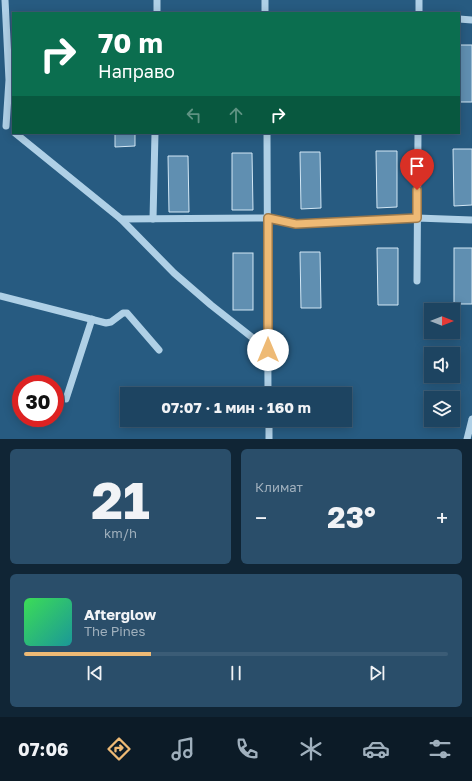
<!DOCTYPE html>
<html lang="ru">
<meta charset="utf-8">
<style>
body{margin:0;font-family:"Golos Text",sans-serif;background:#2a4e6a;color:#f1f3f6;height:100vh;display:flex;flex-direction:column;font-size:15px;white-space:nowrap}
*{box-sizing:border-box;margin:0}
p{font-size:13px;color:#a0b0bd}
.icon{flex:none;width:22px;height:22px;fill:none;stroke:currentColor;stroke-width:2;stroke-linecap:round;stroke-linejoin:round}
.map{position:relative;height:439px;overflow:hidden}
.side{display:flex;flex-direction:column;gap:10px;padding:10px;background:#102535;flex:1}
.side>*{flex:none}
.top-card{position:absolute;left:12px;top:12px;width:448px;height:122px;border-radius:0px;box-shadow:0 2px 10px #0003,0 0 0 1px #3b5c76;background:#0b6e4f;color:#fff;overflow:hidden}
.needle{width:26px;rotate:90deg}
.controls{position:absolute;left:424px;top:303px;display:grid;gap:8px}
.controls a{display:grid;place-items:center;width:36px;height:36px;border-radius:0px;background:#1d4461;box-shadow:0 2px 10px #0003,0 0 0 1px #3b5c76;font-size:20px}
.speed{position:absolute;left:12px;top:375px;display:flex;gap:8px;font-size:20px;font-weight:700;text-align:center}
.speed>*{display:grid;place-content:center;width:52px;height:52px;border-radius:50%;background:#1d4461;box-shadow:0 2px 10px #0003,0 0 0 1px #3b5c76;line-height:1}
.speed .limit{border:6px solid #d22;background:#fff;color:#111}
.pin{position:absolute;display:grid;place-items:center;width:34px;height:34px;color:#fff;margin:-41px -17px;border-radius:50% 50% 50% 0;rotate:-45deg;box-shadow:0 0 4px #0007}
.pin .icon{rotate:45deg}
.me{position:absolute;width:44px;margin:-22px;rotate:0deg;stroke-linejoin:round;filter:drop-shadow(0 0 3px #0008)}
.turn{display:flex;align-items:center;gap:14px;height:84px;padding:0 20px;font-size:18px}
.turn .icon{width:52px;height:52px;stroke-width:2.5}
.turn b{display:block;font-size:28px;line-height:34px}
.lanes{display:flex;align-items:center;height:38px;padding:0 20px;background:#0003;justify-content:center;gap:20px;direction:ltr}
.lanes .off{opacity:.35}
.big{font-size:30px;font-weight:700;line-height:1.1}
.side .widget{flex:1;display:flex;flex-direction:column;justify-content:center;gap:6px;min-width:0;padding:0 14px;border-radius:6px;background:#2a4e6a}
.side .dial{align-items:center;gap:0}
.dial b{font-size:52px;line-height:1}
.song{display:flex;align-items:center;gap:12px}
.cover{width:48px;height:48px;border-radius:6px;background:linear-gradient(135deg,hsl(130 70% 55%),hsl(180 70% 35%))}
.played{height:4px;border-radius:2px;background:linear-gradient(90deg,#eeba75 30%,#3b5c76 30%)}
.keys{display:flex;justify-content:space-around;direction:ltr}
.heat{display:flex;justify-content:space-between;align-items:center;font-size:22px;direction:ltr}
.side .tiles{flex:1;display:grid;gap:10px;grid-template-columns:1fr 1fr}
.widget:last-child{grid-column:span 2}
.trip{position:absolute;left:120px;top:387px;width:232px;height:40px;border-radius:0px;background:#1d4461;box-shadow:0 2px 10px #0003,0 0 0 1px #3b5c76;font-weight:700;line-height:40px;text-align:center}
.dock{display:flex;height:64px;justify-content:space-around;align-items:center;background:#0c1b27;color:#a0b0bd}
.dock .icon{width:28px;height:28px}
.dock .active{color:#eeba75}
.dock b{font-size:18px;color:#f1f3f6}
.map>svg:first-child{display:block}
</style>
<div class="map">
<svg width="472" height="439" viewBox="0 0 472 439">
<rect width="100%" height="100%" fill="#275b81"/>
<g fill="#608fb1" stroke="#d2e7f5">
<rect x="459" y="45" width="13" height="57"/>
<path d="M115,133H135V146L115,147Z"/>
<path d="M453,149H472V205L454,206Z"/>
<path d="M376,151H397V207L377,208Z"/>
<path d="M300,152H320L321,208L301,209Z"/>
<path d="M232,153H252L253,210H232Z"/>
<path d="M168,156H188L189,212H169Z"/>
<path d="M377,248H398V305H378Z"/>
<rect x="454" y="248" width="18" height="56"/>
<path d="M300,252H320L321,308H301Z"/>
<rect x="233" y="253" width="20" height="57"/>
</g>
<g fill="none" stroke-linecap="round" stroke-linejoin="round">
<g stroke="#afd0e6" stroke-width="7">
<path d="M5,0L9,80L6,126"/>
<path d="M157,0V13"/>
<path d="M265,0V13"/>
<path d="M419,0V13"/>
<path d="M459,19L472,20"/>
<path d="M15,133L121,219L268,218L296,224L417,218L472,220"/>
<path d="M267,133L268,394"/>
<path d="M121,219L174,273L211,305L268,350"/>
<path d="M153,219L155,133"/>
<path d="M417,281L418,133"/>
<path d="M0,296L106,323L111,322L123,313H127L159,350"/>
<path d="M66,399L92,319"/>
<path d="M269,420V439"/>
<path d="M467,439L472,419"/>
</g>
</g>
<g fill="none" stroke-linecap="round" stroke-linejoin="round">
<defs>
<path id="route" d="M268,350V218L296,224L417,218V190"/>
</defs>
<use href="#route" stroke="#9b794c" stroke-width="10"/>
<use href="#route" stroke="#eeba75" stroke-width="7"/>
</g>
</svg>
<div class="controls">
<a><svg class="needle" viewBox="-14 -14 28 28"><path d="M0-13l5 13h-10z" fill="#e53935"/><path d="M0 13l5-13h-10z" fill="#a0b0bd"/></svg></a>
<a><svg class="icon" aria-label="sound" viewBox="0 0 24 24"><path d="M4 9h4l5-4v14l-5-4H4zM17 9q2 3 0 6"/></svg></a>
<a><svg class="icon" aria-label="layers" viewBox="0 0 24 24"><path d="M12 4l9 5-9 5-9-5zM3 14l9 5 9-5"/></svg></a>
</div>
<div class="speed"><div class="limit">30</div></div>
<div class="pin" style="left:417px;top:190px;background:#d93025"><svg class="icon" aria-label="arrive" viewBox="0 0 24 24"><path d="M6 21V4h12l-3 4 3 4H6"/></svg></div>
<svg class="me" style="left:268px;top:350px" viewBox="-20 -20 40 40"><circle r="19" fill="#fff"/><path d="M0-13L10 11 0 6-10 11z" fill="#eeba75"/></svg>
<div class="trip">07:07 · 1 мин · 160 m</div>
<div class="top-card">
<div class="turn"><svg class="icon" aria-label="right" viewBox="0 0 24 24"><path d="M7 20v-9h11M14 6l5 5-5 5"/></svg><div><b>70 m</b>Направо</div></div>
<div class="lanes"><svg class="icon off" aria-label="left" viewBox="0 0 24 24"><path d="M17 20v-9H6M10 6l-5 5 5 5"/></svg><svg class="icon off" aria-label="ahead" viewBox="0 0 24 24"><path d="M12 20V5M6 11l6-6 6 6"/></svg><svg class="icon" aria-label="right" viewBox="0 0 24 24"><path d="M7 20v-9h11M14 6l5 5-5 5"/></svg></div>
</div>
</div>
<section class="side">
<div class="tiles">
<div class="widget dial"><b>21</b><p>km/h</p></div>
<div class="widget"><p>Климат</p>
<div class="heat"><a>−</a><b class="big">23°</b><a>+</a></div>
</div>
<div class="widget">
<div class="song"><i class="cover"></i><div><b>Afterglow</b><p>The Pines</p></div></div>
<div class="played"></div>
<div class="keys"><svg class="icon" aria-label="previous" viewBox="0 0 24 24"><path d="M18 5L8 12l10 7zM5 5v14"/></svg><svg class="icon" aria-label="pause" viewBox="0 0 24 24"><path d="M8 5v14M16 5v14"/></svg><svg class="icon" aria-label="next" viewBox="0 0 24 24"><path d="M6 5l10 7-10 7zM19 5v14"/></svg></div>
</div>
</div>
</section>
<nav class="dock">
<b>07:06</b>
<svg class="icon active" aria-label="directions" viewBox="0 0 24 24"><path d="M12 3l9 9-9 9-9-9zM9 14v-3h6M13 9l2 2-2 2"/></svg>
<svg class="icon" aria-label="music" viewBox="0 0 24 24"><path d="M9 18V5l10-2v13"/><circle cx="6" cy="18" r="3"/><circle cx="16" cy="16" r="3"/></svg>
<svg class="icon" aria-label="phone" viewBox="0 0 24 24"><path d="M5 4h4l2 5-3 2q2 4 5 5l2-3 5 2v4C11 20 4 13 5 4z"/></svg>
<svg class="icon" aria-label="climate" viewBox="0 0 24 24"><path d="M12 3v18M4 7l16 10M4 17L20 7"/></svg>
<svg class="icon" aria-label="car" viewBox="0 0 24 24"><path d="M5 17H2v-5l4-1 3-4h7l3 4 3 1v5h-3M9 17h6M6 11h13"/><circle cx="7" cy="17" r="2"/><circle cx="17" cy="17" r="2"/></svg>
<svg class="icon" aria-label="filters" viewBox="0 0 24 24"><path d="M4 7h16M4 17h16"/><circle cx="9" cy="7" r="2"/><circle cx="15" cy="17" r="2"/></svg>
</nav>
